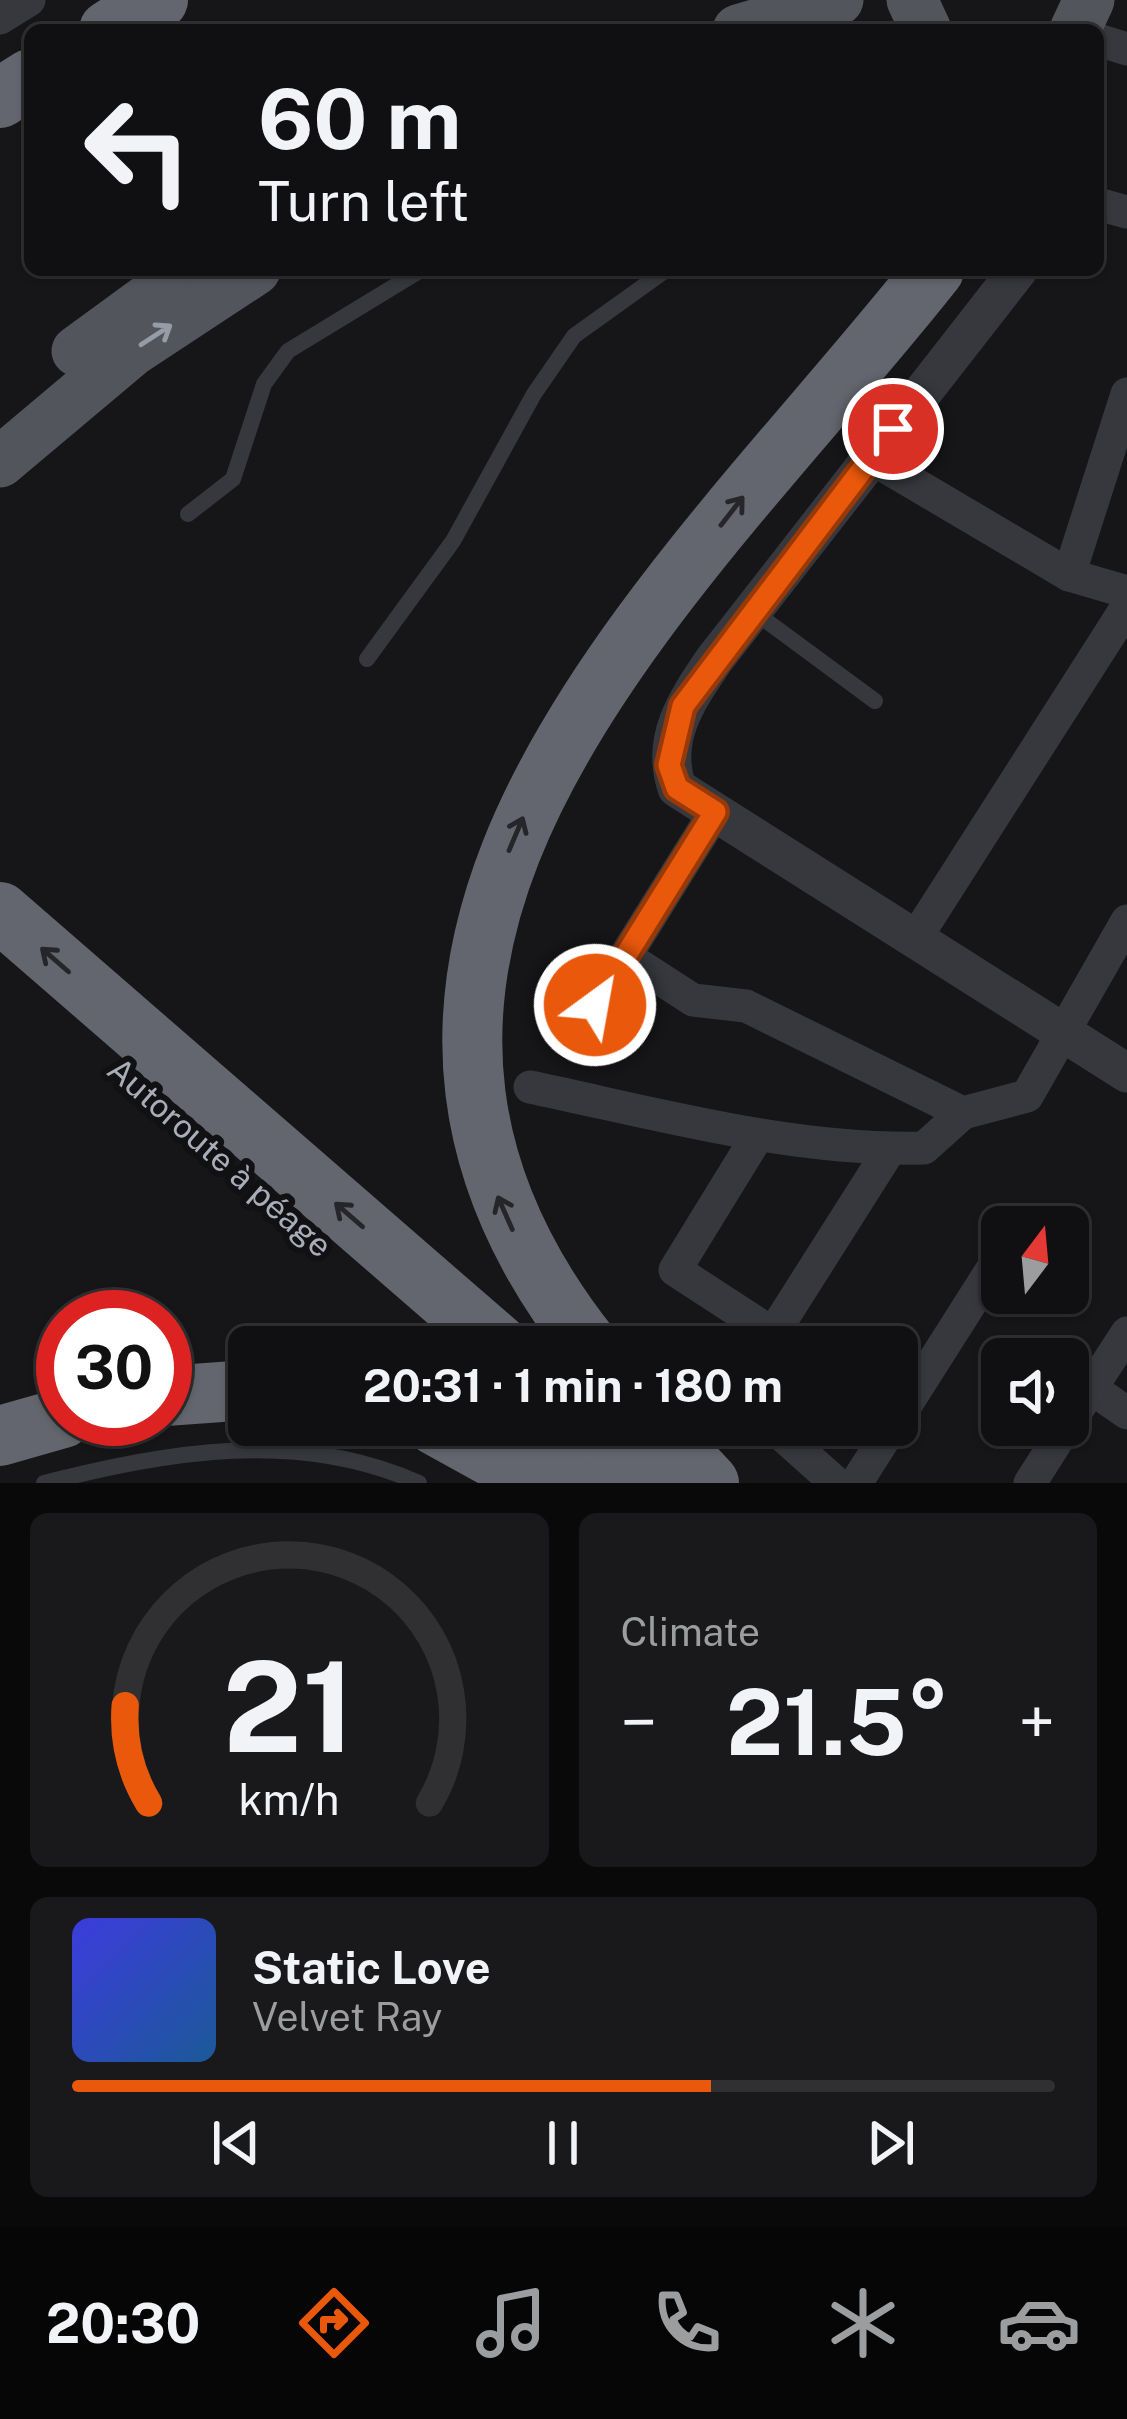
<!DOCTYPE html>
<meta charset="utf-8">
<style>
body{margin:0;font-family:"Public Sans",sans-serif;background:#19191b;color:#f1f3f6;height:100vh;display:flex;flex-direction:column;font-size:45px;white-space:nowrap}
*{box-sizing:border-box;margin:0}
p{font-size:39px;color:#9c9d9f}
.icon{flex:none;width:66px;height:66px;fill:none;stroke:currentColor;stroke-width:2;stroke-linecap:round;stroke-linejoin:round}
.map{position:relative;height:1483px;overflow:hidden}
.sheet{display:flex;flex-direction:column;gap:30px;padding:30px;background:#09090a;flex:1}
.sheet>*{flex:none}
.guide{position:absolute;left:24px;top:24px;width:1080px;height:252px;border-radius:18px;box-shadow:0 3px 9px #0004,0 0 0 3px #303032;background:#101012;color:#f1f3f6;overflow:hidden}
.needle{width:78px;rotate:16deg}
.buttons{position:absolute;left:981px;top:1206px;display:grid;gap:24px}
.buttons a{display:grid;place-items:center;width:108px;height:108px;border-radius:18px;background:#101012;box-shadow:0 3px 9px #0004,0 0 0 3px #303032;font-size:60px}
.speed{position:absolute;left:36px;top:1290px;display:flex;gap:24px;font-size:60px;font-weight:700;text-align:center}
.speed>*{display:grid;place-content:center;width:156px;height:156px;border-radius:50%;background:#101012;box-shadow:0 3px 9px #0004,0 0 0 3px #303032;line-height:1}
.speed .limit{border:18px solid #d22;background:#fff;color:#111}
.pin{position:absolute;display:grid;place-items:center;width:102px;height:102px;color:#fff;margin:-51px;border:6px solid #fff;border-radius:50%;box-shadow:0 3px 12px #0007}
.me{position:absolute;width:132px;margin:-66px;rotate:32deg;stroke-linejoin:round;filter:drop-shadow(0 0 9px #0008)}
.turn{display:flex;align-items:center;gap:42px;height:252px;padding:0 36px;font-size:54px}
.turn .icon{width:156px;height:156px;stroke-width:2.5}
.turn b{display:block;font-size:84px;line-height:102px}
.big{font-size:90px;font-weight:700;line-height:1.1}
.sheet .card{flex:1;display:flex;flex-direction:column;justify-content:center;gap:18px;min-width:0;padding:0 42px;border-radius:18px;background:#19191b}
.sheet .dial{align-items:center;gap:0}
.dial svg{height:312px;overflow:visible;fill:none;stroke:#303032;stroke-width:7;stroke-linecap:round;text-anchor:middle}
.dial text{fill:#f1f3f6;stroke:none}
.song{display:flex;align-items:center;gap:36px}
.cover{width:144px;height:144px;border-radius:18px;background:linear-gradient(135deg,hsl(240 70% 55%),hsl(210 70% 35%))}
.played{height:12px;border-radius:6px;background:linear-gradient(90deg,#ea580c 65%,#303032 65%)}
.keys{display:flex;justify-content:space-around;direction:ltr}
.heat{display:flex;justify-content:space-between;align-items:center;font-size:66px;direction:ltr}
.sheet .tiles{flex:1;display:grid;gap:30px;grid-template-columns:1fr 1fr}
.card:last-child{grid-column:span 2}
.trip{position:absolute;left:228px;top:1326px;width:690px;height:120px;border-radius:18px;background:#101012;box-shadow:0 3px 9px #0004,0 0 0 3px #303032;font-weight:700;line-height:120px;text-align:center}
.tab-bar{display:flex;height:192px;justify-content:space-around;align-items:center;background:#060607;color:#9c9d9f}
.tab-bar .icon{width:84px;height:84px}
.tab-bar .on{color:#ea580c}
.tab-bar b{font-size:54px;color:#f1f3f6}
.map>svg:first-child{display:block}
</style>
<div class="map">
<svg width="1127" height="1483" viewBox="0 0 1127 1483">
<rect width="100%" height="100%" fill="#161618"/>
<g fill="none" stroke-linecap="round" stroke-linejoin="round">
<g stroke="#37383d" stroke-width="16">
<path d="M188,514L233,479L264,384L288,351L421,270"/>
<path d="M753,611L875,701"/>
<path d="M367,659L453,541L534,394L574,336L666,270"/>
<path d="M44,1483C168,1452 297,1428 419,1483"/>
</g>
<g stroke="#37383d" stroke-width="33">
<path d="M0,18L29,0"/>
<path d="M1098,40L1127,49"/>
<path d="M1098,204L1127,212"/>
<path d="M871,458L1069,575L1127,592"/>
<path d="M1069,575L1127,394"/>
<path d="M915,939L1127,607"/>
<path d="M625,956L693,1000L746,1006L963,1113L1027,1096L1127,921"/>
<path d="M595,1005L715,812"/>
<path d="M530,1087C659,1114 791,1151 924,1148L963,1113"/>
<path d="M758,1135L675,1270L758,1324L767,1332L766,1347"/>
<path d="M767,1343L890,1149"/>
<path d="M1091,1388L1127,1413"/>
<path d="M897,1419L991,1271"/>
<path d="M1068,1424L1127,1333"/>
<path d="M771,1425L836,1483"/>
<path d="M856,1483L893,1425"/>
<path d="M1030,1483L1067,1425"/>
</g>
<path stroke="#37383d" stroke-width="39" d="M1018,270L714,660C687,700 660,738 677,788L1127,1073"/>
<g stroke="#53555c" stroke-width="51">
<path d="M912,0L926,30"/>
<path d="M738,30L838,0"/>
<path d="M1075,30L1089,0"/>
<path d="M77,351L188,270"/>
<path d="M0,462L132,351L255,270"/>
</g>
<g stroke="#63666e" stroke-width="60">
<path d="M109,30L158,0"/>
<path d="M0,98L30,79"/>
<path d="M0,912L501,1347"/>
<path d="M590,1347C265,938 690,579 934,270"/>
<path d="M165,1396L249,1390"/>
<path d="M435,1425L540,1483"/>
<path d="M531,1425L599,1483"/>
<path d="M591,1425L658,1483"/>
<path d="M655,1425L709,1483"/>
<path d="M0,1436L63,1418"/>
</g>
</g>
<defs><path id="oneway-shaft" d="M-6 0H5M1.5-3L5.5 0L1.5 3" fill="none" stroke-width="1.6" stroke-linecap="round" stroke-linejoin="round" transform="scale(3)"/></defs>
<use stroke="#979ba6" href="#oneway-shaft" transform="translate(156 335) rotate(-33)"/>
<g stroke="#26262a">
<use href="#oneway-shaft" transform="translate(732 511) rotate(-52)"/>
<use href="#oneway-shaft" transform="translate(516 834) rotate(-67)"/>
<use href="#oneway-shaft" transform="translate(55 960) rotate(-139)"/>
<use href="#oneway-shaft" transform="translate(505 1213) rotate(-114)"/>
<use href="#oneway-shaft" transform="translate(349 1215) rotate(-139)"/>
</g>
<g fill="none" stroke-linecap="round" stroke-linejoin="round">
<defs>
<path id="route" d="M595,1005L715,812L677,788L669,765L683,706L893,429"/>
</defs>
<use href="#route" stroke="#983908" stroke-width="30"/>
<use href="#route" stroke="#ea580c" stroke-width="21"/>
</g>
<g text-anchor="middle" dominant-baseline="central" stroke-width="12" stroke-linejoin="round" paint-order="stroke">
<g font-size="33" fill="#a8adb8" stroke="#111113">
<text transform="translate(220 1157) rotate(41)">Autoroute à péage</text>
</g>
</g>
</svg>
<div class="buttons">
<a><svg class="needle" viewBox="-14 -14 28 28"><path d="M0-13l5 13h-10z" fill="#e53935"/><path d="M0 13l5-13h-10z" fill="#9c9d9f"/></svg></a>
<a><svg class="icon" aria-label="sound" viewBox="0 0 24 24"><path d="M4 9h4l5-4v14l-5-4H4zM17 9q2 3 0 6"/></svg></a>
</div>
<div class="speed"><div class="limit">30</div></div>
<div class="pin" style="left:893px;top:429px;background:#d93025"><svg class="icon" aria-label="arrive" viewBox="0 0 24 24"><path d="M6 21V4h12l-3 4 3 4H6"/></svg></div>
<svg class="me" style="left:595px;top:1005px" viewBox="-20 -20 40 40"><circle r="17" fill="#ea580c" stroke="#fff" stroke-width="3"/><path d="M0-11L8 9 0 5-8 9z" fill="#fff"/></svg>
<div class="trip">20:31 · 1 min · 180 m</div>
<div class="guide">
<div class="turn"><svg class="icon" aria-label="left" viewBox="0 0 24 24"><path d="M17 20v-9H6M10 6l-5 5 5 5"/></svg><div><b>60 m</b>Turn left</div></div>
</div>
</div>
<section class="sheet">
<div class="tiles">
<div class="card dial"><svg viewBox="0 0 100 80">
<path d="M14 69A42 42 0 1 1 86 69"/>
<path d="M14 69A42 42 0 0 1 8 44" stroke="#ea580c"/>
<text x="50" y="56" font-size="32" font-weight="700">21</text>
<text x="50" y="72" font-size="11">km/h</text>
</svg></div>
<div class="card"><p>Climate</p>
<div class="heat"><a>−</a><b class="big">21.5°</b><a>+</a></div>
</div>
<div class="card">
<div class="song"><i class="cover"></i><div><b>Static Love</b><p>Velvet Ray</p></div></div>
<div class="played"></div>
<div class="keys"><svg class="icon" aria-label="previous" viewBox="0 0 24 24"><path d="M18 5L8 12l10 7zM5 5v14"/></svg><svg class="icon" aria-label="pause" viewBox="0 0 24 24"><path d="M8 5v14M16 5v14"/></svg><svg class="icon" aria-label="next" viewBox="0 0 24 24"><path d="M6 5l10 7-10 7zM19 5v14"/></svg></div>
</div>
</div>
</section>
<nav class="tab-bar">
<b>20:30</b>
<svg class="icon on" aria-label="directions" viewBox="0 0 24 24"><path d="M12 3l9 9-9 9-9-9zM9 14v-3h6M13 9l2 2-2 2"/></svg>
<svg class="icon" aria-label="music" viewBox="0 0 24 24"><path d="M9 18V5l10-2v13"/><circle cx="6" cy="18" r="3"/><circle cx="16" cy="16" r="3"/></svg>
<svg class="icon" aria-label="phone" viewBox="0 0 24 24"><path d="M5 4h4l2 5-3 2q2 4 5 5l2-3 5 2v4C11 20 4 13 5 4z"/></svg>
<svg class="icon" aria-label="climate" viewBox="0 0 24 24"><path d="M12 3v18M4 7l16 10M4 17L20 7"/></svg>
<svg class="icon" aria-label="car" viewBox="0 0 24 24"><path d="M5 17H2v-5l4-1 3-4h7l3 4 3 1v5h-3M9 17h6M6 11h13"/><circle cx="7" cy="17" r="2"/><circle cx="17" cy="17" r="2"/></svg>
</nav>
